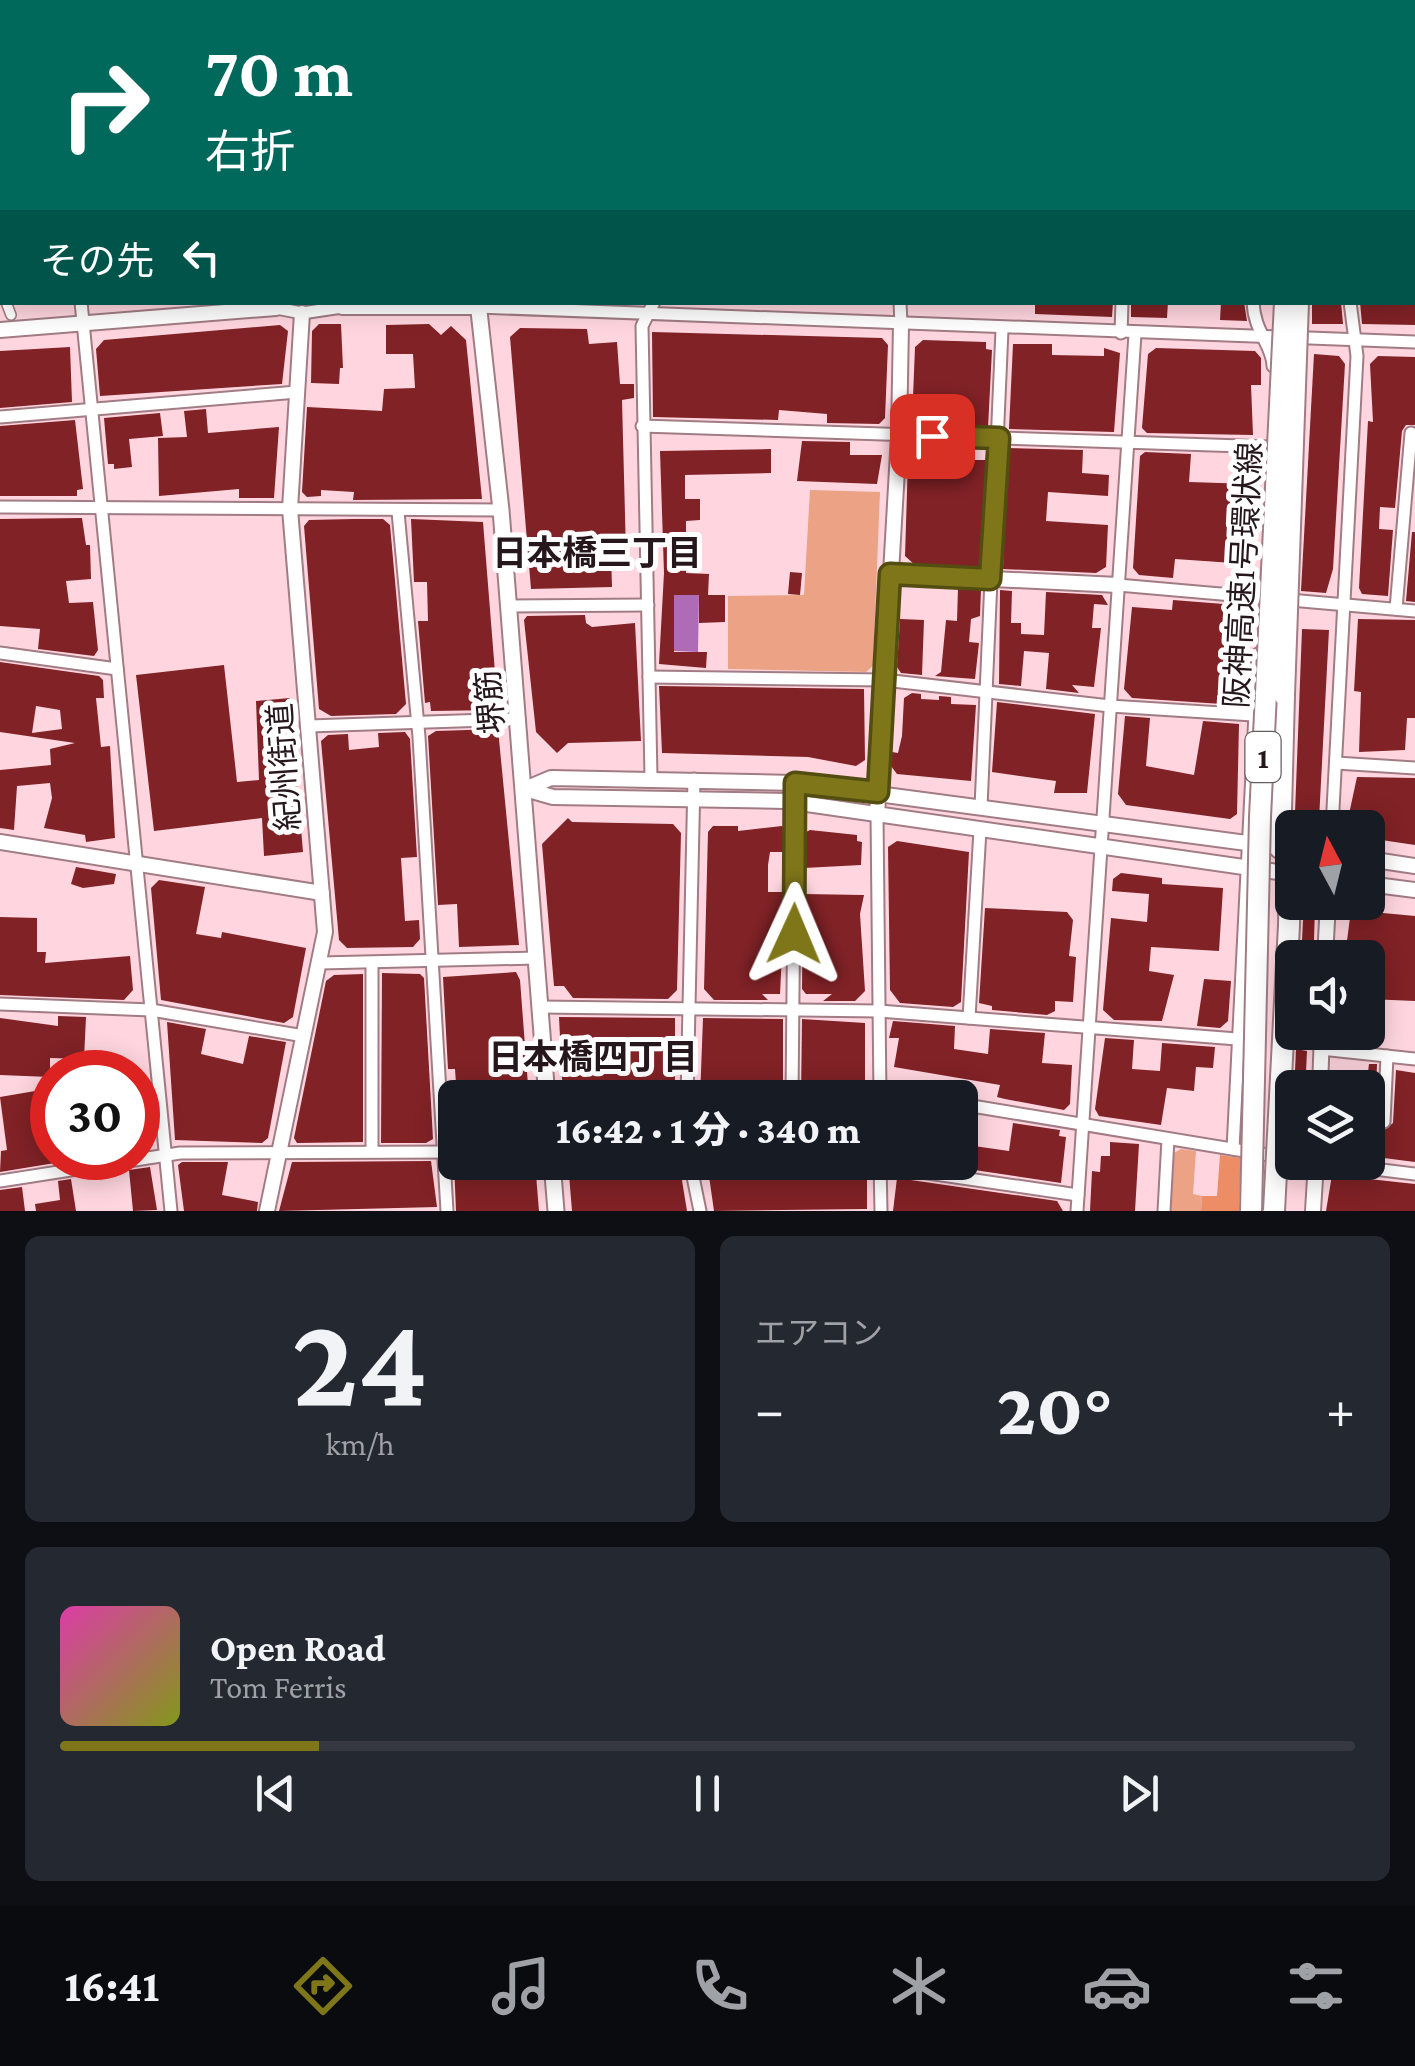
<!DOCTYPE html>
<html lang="ja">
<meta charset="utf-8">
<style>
body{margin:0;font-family:"Crimson Pro","Noto Sans JP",serif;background:#242831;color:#f1f3f6;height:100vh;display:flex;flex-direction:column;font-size:38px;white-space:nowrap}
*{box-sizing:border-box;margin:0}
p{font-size:32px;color:#9ea1a6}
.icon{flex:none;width:55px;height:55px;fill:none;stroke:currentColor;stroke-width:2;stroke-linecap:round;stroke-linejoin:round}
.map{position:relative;height:1211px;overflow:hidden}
.panel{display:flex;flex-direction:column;gap:25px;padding:25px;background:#0d0f14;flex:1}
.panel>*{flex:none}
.guide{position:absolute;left:0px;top:0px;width:1415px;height:305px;box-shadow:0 5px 25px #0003;background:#00695c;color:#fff;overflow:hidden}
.needle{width:65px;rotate:353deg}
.fabs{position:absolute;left:1275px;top:810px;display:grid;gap:20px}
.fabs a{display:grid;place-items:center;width:110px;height:110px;border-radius:15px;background:#171b24;box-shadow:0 5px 25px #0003;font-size:50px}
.speed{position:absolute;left:30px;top:1050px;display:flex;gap:20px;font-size:50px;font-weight:700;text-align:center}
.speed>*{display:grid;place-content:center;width:130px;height:130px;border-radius:50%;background:#171b24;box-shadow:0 5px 25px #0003;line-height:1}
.speed .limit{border:15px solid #d22;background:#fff;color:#111}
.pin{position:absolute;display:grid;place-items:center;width:85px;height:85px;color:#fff;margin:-42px;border-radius:20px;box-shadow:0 5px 15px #0006}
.me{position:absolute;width:110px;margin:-55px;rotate:1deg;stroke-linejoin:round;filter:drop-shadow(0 0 8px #0008)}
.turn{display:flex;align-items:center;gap:35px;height:210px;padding:0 40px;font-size:45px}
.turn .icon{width:130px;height:130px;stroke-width:2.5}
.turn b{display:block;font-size:70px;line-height:85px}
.then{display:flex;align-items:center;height:95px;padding:0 40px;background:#0003;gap:20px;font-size:38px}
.big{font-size:75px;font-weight:800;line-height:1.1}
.panel .tile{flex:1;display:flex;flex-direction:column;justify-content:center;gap:15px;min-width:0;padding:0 35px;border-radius:15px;background:#242831}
.panel .dial{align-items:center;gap:0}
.dial b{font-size:130px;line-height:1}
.song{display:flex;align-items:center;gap:30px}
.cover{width:120px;height:120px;border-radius:15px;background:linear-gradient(135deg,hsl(320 70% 55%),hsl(70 70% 35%))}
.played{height:10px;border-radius:5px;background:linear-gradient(90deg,#7f761a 20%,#363941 20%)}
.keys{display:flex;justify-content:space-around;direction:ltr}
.heat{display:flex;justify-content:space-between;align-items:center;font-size:55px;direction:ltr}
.panel .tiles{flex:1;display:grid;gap:25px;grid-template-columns:1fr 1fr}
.tile:last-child{grid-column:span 2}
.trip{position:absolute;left:438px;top:1080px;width:540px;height:100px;border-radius:15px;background:#171b24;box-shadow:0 5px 25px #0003;font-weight:800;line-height:100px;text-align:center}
.tab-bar{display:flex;height:160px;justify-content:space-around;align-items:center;background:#090b0e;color:#9ea1a6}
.tab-bar .icon{width:70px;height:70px}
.tab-bar .on{color:#7f761a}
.tab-bar b{font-size:45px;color:#f1f3f6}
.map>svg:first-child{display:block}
</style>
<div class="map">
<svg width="1415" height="1211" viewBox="0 0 1415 1211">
<rect width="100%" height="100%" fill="#ffd6df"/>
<g fill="#eca284">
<path d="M810,490L880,492L873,666L866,672L728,669V596L804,595Z"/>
<path d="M1181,1149L1196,1151L1193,1194L1202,1196L1201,1211H1169L1172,1154Z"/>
</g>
<path fill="#ed8d65" d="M1220,1155L1241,1158L1239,1211H1201L1202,1196H1217Z"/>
<path fill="#ae6cb6" d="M674,595H699L698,652L674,651Z"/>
<g fill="#812226" fill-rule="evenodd">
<path d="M1035,302H1113L1112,317L1035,314Z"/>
<path d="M1131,302H1168L1167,318L1131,317Z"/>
<path d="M1221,302H1244L1247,321L1220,320Z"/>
<path d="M1312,302H1341L1343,324H1312Z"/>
<path d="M1360,302H1415V325L1362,324Z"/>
<path d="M319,324H341L343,368H340L339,384L311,383L312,331Z"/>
<path d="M429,324L441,335L451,326L466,340L482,499L353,500L354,492L321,490V496L307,497L302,492L307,407L382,411L384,389L415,388L413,354H386V325Z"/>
<path d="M280,325L288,331L282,384L100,396L96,349L104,340Z"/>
<path d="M520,328L587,329L589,344L617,342L620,384H634V398L622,400L626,553L611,554L612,587L531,589L510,337Z"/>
<path d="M652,332L882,338L888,345L885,418L879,424L827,423V414L779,410L778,420L653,417Z"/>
<path d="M923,340L986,342V349L992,350L988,428L912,422L915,347Z"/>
<path d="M1013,344H1052V355L1104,356V348L1120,353L1114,432L1009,429Z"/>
<path d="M70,347L72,402L0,408V351Z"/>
<path d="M1156,348L1255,351L1261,358V385H1251L1253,435L1147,433L1142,428L1148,354Z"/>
<path d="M1314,354L1339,356L1345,364L1333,569L1326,593L1301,591Z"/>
<path d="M1378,356L1415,357V425H1406L1402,431L1395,508L1380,507L1379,529L1393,530L1388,596L1362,594L1359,588L1368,421L1373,422L1370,364Z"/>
<path d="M206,409L208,433L279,427L274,498H239V489L159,496L158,438L187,437L184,411Z"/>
<path d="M160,413L163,436L129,439L132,467L114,469V464H108L104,418Z"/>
<path d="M75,420L83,489L77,490V496H0V426Z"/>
<path d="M802,441L850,442V455H882L877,484L797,481Z"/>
<path d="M914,444L956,446V460H987L980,568L915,565L905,556L908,460Z"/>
<path d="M1006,448L1083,450L1082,473L1109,475L1108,496L1048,492L1046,521L1108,525L1106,567L1096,573L1003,569Z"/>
<path d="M771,449V473L685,475V499H700V520L686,521V573L709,574L708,595H674V652H707L706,668L659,664L664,573L660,451Z"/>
<path d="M1145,452L1191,454L1189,482L1251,484L1248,564L1175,559L1173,578L1139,575L1133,568L1140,456Z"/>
<path d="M82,518L86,545H90L91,579L66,581L69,603L93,602L98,650L94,656L38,649L40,629L0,626V519Z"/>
<path d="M353,519H383L390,525L406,704L396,714L331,716L319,709L304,526L309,520Z"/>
<path d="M411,519L483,522L498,710L431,711L430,702L425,703L418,621H428L427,582H414Z"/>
<path d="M1412,532H1415V602L1406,601Z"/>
<path d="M790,572L802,573L800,595L788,594Z"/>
<path d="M958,588L981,589L980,616L971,619L969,642L979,643L975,679L935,676L941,672L946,620L957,621Z"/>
<path d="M1000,590L1012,591L1011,623H1021V634L1044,635L1046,592L1102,595L1108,605L1094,604L1092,628H1101L1094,687L1072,685L1079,693L1046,689L1049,653L1024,651L1021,686L999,684Z"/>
<path d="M699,595H725V622L699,623Z"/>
<path d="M1173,600L1249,606L1243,698L1237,705L1132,698L1124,689L1132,607L1172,610Z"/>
<path d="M585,615L586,623L592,627L635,623L641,741L568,743L557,753L536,732L524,620L527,616Z"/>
<path d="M900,619L924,620L922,675L901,673L897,667Z"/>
<path d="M1358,619L1415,620V718H1407L1405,750L1359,752L1361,692L1354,691Z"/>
<path d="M1302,629L1329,630L1319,820L1311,828H1300L1301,813H1295Z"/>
<path d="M0,662L99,676L103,680L104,698H96L101,747L110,746L115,838L86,842L85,835L44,828L52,798L50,783L17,786L14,830L0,828V770L51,765L50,749L75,743L0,732ZM36,706L60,710L62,729L32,733Z"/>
<path d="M224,665L237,782L259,780L256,701L290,698L303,852L264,856L262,818L154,831L136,675Z"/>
<path d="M659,686L864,689L865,760L856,766L808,757L662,753Z"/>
<path d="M912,693L921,694V699L939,700V696L951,697V704L976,705L971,781L897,774L891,766L892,752L898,753L902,736L904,698Z"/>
<path d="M997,702L1095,714L1087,793H1054L1056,781L992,772Z"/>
<path d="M1125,716L1150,718L1146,766L1194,775L1203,721L1239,724L1237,814L1230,819L1126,805L1118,794Z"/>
<path d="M498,729L519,945L459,947L457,904L438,905L428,736L436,731Z"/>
<path d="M405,732L410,739L417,857L401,858L405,921L419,920L420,939L413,947L347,948L339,940L321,741L328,735L348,734L349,750L379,747L378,733Z"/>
<path d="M1357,777L1415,778V845L1368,838V828H1346Z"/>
<path d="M568,818L572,822L673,824L681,833L677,990L668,999L573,998L564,986H554L542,844Z"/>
<path d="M713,826H738V831L782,826L785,830V852H770L768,865V892H785L780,994H762L768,1000H714L704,989L708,832Z"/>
<path d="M810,830L857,835V841L862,842L861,865L804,868V833Z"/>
<path d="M897,841L969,852L961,1002L953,1007L900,1003L890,990L888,847Z"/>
<path d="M76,867L116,874L114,884L83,888L71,884Z"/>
<path d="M1121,873L1162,878V884L1223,888L1219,951L1151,947L1149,971L1174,975L1162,1021L1114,1020L1103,1010L1111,918L1147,922L1149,894L1112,891L1113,879Z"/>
<path d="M159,880L205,887L196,934L221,938L222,932L306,948L293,1017L284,1023L161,1000L151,888Z"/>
<path d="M803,894L864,895L860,914L865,991L855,1001H823L832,994H806L802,989Z"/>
<path d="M1304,902L1315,907L1314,940H1302Z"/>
<path d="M985,908L1067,912L1073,920L1069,956L1076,957L1073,1002L1055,1001V1011L1047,1015L992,1010V1006L979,1003Z"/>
<path d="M1351,910L1415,916V1001L1368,999V958L1345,956Z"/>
<path d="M0,917L37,918V952H46L45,963L130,956L133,990L124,1000L0,995Z"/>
<path d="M516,972L520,980L529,1098H457L455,1069H448L443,977Z"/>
<path d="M382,973L420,974L424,978L433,1139L426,1143H381Z"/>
<path d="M363,974V1142L297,1143L294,1138L326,981L334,975Z"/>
<path d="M1204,979L1231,981L1228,1021L1220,1028L1197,1026Z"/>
<path d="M58,1016L86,1017L84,1059L50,1058V1077L0,1075V1018L58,1026Z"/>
<path d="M559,1017L675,1018V1098H563Z"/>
<path d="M703,1018L783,1019V1098H700Z"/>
<path d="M802,1019L865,1023V1098H801Z"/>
<path d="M893,1021L955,1026L954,1049L988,1054L990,1029L1045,1033L1042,1063L1072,1065L1070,1104L1064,1110L1005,1099L997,1097L1000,1085L894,1067L899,1038H889Z"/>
<path d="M167,1022L206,1029L201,1054L243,1064L249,1036L286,1042L268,1138L262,1143L175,1140Z"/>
<path d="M1105,1038L1134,1040L1132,1069L1160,1071L1162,1043L1215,1047L1213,1068L1196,1067L1194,1091L1167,1088L1161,1125L1099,1116L1095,1109Z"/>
<path d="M1296,1049L1307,1051L1306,1072L1295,1071Z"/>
<path d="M1369,1064H1377L1375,1122L1383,1131L1393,1123L1396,1070L1415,1073V1162L1368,1156V1088H1332L1333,1071L1368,1072Z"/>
<path d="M47,1089L55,1163L0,1172L1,1151L7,1150L0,1097Z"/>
<path d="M1013,1123L1060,1130L1059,1136L1066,1137L1061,1183L921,1162H960V1144L1009,1151Z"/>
<path d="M1110,1142L1139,1144L1135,1211H1090L1092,1171L1100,1172L1101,1156H1110Z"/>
<path d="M431,1161L437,1207L279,1211L292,1162Z"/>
<path d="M182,1162H228L222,1195L258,1202L257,1211H184L178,1165Z"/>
<path d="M454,1162H535L539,1211H456Z"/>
<path d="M568,1162H679L687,1211H572Z"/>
<path d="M707,1162H867V1209L714,1211Z"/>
<path d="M150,1167L157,1210L133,1211L129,1170Z"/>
<path d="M1332,1175L1415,1184V1211H1326Z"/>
<path d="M897,1178L1057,1201L1063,1211H893Z"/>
<path d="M71,1179L76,1211H36L35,1204L60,1200L58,1181Z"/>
<path d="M22,1187L25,1211H0V1190Z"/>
</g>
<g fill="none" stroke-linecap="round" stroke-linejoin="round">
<path stroke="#d3b0b8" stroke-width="9" stroke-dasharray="9 4.5" stroke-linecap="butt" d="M638,0L639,2"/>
<path stroke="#d3b0b8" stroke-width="11" stroke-dasharray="11 5.5" stroke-linecap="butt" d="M0,102L2,101"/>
<defs>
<g id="pedestrian">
<path d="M0,287L2,294"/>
<path d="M6,302L11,315"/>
</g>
<g id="minor">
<path d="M29,0L30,2"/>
<path d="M558,0V2"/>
<path d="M799,0V2"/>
<path d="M1246,0V2"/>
<path d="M1336,0V2"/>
<path d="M0,1L2,0"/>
<path d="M324,2V0"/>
<path d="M938,2L939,0"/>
<path d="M1022,2V0"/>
<path d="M1077,2V0"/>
<path d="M1137,2V0"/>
<path d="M1412,46H1415"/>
<path d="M81,302L171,1211"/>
<path d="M900,302L901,324"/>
<path d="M1253,302C1254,332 1273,346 1273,366"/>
<path d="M478,307L1415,342"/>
<path d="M276,308L302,313L342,307"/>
<path d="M1121,333L1122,302"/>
<path d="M0,417L297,392"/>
<path d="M642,426L1272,447"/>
<path d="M0,507L501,510"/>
<path d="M398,512L419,737L447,1211"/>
<path d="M1118,585L1415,611"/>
<path d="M509,606L648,605"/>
<path d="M1396,609L1411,433"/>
<path d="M0,653L117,669"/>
<path d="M649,677L884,680L1110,706L1253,715"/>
<path d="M309,726L519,719"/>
<path d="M1336,763L1415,768"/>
<path d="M651,777L642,326L654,302"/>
<path d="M981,807L1002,330"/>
<path d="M877,815L880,1098"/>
<path d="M1332,828L1357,356L1350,302"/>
<path d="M320,963L536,958"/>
<path d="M0,1004L151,1010L304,1036"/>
<path d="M540,1007L879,1011L1237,1039"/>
<path d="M969,1018L980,830"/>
<path d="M1321,1049L1415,1059"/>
<path d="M880,1090L921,1098"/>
<path d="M687,1098L694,779"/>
<path d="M792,1098L795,783"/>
<path d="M960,1104L1292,1159"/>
<path d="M1384,1122L1387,1056"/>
<path d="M1233,1149L1258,654"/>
<path d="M372,1151V963"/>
<path d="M690,1162L700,1211"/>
<path d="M880,1162L881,1211"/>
<path d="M1317,1162L1415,1174"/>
<path d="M880,1166L1078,1195"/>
<path d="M0,1181L180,1153L455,1152"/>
<path d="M1077,1211L1135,334"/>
<path d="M1164,1211L1168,1139"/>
</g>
<g id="tertiary">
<path d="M342,307H478"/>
<path d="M0,330L276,308"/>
<path d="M890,574L1118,585"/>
<path d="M525,789L551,778L795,783L1292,849"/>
<path d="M525,789L553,797L786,801L1292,874"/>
<path d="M877,815L899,435L901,324"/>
<path d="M0,842L322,893"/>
<path d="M1368,859L1415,866"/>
<path d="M1368,884L1415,890"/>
<path d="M1325,958L1328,902"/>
<path d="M1320,1088L1322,1032"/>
<path d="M267,1211L325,932L290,509L302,313"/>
<path d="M1313,1211L1316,1162"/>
</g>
<g id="secondary">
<path d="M448,0V2"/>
<path d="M478,302L501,510L547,1098"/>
<path d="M552,1162L556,1211"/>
</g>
<g id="motorway">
<path d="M1289,0V2"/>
<path d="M1280,848L1284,695"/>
<path d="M1289,925L1290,874"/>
</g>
</defs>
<use href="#pedestrian" stroke="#a17c84" stroke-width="12"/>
<use href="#minor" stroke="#a17c84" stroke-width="15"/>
<use href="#tertiary" stroke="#a17c84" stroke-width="18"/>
<use href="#secondary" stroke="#a17c84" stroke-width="19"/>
<use href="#motorway" stroke="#a17c84" stroke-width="24"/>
<use href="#pedestrian" stroke="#fff" stroke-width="9"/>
<use href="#minor" stroke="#fff" stroke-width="11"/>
<use href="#tertiary" stroke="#fff" stroke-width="14"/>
<use href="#secondary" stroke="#fff" stroke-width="15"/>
<use href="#motorway" stroke="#fff" stroke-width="20"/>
<defs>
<g id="motorway-bridge">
<path d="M1284,695L1298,302"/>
<path d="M1251,1211L1260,817L1285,302"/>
<path d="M1274,1211L1289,925"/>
</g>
</defs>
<use href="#motorway-bridge" stroke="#a17c84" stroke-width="24" stroke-linecap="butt"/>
<use href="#motorway-bridge" stroke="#fff" stroke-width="20"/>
</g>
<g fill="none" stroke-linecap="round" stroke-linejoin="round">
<defs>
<path id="route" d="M794,934L795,783L878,792L890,574L990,579L999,438L932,436"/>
</defs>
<use href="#route" stroke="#534d11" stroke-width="25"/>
<use href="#route" stroke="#7f761a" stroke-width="18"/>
</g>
<g text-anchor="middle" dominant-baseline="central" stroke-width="10" stroke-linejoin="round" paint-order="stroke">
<rect fill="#fff" stroke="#665d5f" stroke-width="2.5" x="1245.5" y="732" width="35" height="50" rx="8"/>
<g font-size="30" font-weight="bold" fill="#25171b">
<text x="1263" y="757">1</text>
</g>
<g font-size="32" fill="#25171b" stroke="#fff">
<text transform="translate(1243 575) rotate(-87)">阪神高速1号環状線</text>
<text transform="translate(490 702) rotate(-95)">堺筋</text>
<text transform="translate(284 767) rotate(-94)">紀州街道</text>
</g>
<g font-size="35" font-weight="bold" fill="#25171b" stroke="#fff">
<text x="597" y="553">日本橋三丁目</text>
<text x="593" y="1057">日本橋四丁目</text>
</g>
</g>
</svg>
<div class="fabs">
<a><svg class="needle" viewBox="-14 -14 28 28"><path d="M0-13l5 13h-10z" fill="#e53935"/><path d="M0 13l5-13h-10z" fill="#9ea1a6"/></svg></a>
<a><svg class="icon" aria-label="sound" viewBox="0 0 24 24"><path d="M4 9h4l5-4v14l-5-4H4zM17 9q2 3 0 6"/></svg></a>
<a><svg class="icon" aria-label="layers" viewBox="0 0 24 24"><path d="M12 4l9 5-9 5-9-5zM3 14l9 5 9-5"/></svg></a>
</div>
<div class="speed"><div class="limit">30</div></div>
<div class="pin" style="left:932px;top:436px;background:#d93025"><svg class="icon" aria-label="arrive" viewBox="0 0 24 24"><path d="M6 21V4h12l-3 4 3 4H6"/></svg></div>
<svg class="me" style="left:794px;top:934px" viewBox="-20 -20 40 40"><path d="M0-17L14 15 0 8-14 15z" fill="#7f761a" stroke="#fff" stroke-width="4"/></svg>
<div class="trip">16:42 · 1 分 · 340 m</div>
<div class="guide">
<div class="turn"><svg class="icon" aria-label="right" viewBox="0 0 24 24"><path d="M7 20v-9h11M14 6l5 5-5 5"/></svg><div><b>70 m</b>右折</div></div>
<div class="then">その先<svg class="icon" aria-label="left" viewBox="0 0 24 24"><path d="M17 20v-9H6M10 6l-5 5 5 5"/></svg></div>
</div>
</div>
<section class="panel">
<div class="tiles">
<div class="tile dial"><b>24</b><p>km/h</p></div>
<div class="tile"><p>エアコン</p>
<div class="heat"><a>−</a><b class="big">20°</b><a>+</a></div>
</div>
<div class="tile">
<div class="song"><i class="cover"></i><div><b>Open Road</b><p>Tom Ferris</p></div></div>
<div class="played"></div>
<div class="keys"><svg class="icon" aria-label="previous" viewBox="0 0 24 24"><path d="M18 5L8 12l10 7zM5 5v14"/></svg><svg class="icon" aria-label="pause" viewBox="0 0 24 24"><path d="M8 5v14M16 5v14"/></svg><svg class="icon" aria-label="next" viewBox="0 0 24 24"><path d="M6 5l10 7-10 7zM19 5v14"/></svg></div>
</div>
</div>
</section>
<nav class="tab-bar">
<b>16:41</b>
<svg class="icon on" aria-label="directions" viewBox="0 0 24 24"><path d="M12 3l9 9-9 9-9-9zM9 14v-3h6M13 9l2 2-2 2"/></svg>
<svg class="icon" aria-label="music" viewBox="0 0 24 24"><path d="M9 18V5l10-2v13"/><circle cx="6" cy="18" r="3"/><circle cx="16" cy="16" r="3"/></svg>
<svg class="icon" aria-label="phone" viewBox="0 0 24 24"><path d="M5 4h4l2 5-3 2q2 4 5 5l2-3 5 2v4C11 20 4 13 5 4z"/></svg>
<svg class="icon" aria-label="climate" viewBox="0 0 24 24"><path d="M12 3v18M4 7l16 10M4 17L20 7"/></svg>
<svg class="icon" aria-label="car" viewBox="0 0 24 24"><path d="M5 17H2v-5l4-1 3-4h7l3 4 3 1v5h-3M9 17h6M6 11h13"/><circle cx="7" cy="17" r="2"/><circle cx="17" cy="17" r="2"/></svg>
<svg class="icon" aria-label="filters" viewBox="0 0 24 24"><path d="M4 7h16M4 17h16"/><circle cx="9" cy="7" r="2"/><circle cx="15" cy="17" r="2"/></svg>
</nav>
